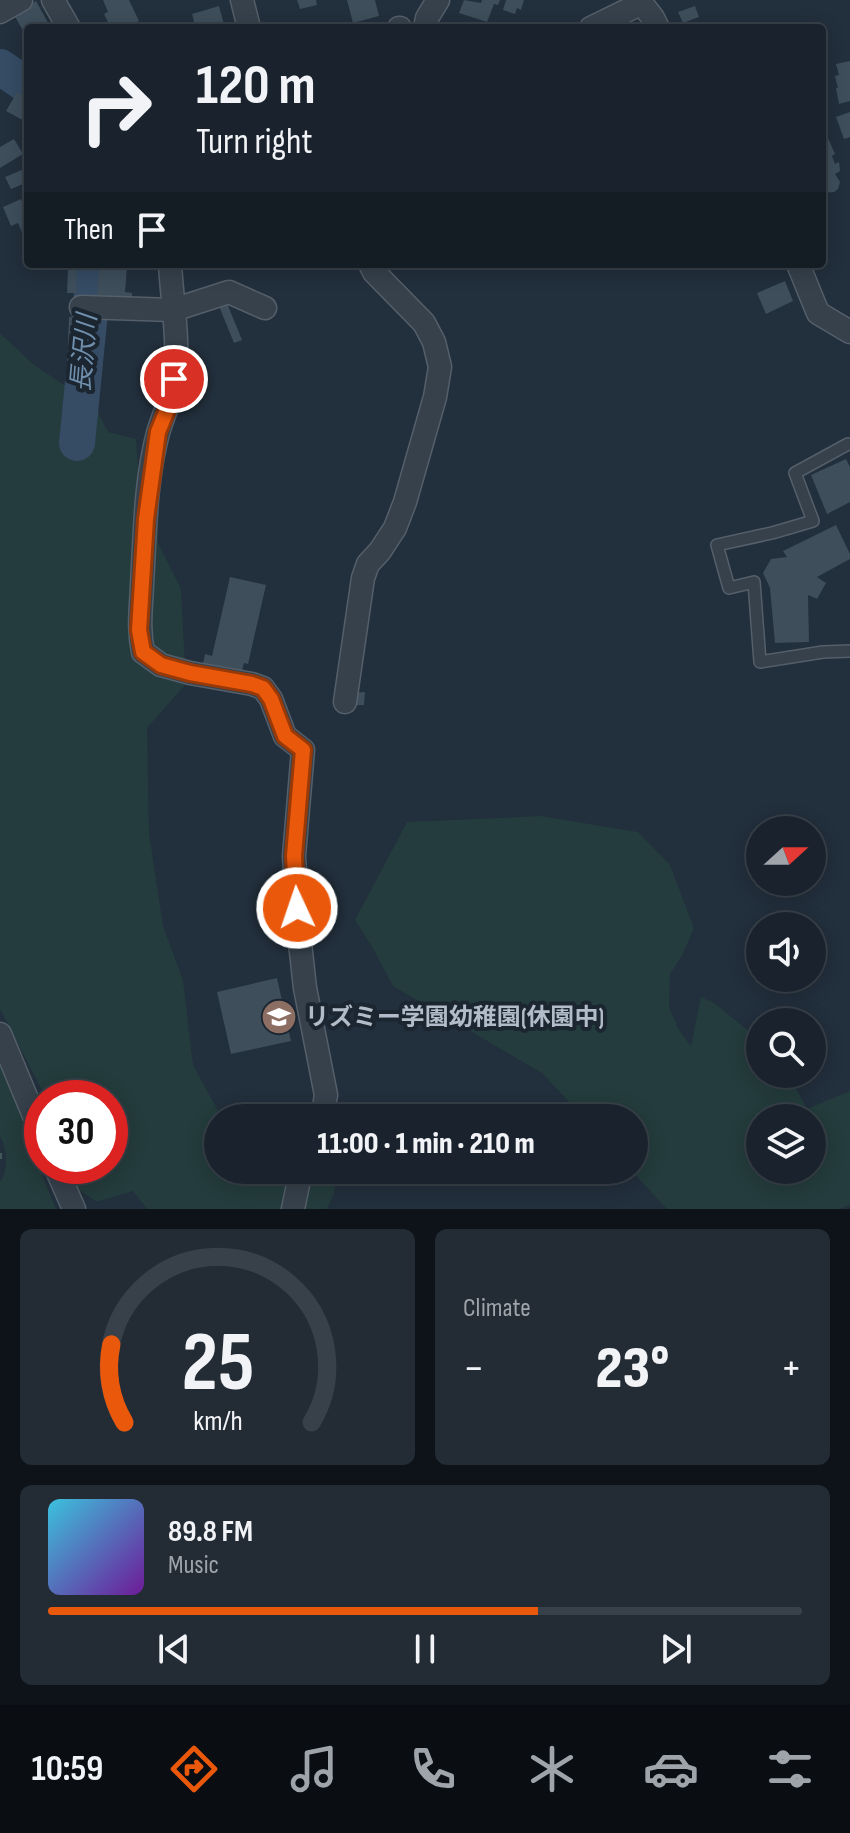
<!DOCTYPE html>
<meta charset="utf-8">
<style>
body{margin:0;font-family:"Sofia Sans Condensed","Noto Sans JP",sans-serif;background:#232b35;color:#f1f3f6;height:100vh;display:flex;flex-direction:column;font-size:30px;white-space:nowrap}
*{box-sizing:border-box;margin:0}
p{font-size:26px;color:#9fa4aa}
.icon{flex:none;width:44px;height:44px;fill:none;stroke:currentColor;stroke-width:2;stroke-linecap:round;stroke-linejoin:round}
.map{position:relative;height:1209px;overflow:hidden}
.drawer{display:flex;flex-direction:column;gap:20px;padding:20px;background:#0e1319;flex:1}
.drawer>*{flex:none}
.banner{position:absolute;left:24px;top:24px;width:802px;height:244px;border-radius:8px;box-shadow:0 4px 20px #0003,0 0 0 2px #384049;background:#1a232d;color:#f1f3f6;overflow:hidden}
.needle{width:52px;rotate:69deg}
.tools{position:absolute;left:746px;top:816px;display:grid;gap:16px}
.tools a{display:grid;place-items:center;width:80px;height:80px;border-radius:50%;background:#1a232d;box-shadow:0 4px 20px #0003,0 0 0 2px #384049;font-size:40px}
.speed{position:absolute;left:24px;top:1080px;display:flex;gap:16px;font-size:40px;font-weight:700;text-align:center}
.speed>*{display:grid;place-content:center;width:104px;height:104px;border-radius:50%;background:#1a232d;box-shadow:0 4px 20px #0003,0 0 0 2px #384049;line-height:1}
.speed .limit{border:12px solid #d22;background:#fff;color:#111}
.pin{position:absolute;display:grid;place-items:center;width:68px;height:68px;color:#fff;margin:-34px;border:4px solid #fff;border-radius:50%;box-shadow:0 2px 8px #0007}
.me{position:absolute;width:88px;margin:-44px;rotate:357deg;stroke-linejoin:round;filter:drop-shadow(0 0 6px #0008)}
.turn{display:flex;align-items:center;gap:28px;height:168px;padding:0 40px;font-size:36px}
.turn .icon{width:104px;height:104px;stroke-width:2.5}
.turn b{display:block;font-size:56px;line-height:68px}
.then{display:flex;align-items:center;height:76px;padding:0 40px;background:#0003;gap:16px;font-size:30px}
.big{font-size:60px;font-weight:800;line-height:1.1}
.drawer .tile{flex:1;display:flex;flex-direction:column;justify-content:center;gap:12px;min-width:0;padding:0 28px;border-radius:12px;background:#232b35}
.drawer .dial{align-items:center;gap:0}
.dial svg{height:208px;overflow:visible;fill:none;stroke:#384049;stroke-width:7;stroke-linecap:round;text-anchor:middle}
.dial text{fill:#f1f3f6;stroke:none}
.song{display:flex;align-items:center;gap:24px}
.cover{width:96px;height:96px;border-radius:12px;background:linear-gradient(135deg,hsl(190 70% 55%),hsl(280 70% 35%))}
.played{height:8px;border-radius:4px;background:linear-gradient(90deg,#ea580c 65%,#384049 65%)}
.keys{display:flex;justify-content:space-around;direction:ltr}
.heat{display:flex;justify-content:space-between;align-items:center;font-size:44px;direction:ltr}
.drawer .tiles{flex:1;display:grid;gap:20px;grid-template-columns:1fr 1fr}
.tile:last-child{grid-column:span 2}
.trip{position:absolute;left:204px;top:1104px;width:444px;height:80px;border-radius:40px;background:#1a232d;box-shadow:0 4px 20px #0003,0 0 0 2px #384049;font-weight:800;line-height:80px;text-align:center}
.menu{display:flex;height:128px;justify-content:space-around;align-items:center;background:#0a0e12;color:#9fa4aa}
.menu .icon{width:56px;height:56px}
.menu .active{color:#ea580c}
.menu b{font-size:36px;color:#f1f3f6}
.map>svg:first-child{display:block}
</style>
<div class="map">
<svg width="850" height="1209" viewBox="0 0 850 1209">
<rect width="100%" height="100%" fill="#222f3c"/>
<g fill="#243c3d" fill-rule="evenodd">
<path d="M0,333L33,364L95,406L108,432L136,439L138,466L159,490L158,543L181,589L186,684L147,728L149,833L163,926L183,980L193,1065L222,1118H218V1170H337L334,1193L327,1209H147L133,1191L97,1202L66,1181L63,1166H110V1098H46L0,1009Z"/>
<path d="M541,816L638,832L670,865L694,928L682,956L670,974L669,1007L679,1030L691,1046L701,997L714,1003L760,1040V1074H788L807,1109L850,1091V1205L839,1209H667L631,1170H634V1118H584L542,1073L393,986L371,945L355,920L407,822ZM760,1118H812V1170H760Z"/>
<path d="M0,1062L18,1100L31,1148L56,1209H0V1182C9,1171 7,1147 0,1136Z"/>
</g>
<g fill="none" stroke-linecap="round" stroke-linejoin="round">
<g stroke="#354c64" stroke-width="36">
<path d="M0,67L28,86"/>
<path d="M77,443L92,292V264"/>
</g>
</g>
<g fill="#3e4e5b">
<path d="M103,0H129L139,21L124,28H111L104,14L108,12Z"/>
<path d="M297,0H316L317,5L300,9Z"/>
<path d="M347,0H375L379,16L353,23Z"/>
<path d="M464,0L481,3L482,0H500L498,5L494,4L487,22L459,13Z"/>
<path d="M506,0H524L521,10L517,8L515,14L503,10Z"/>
<path d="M36,1L51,28H28V39L14,15Z"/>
<path d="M219,6L225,28H196L192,14Z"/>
<path d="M695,6L699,17L683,23L678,12Z"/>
<path d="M850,61V101L839,104L836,88H838L835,76L839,75L836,64Z"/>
<path d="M17,92L28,98V123L6,111Z"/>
<path d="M850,112V137L844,139L836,117Z"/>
<path d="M828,138L835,154L832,156L835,164L839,162L840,171L835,174L840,182L838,189L834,192L822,193V140Z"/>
<path d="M14,139L23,154L0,168V147Z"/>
<path d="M24,169L28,182L11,189L5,177Z"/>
<path d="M21,199L28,217V236L24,237L18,223L11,226L3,207Z"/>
<path d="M99,265L127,266L125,292L132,293V302L97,301Z"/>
<path d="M68,269H77L76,293H67Z"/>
<path d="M785,281L793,301L766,314L757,293Z"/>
<path d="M227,303L242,340L234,343L219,306Z"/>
<path d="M69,317H78L77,345H68Z"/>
<path d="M846,459L850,467V502L827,514L811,475Z"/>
<path d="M836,525L850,554V559L817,577L826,583L817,599L808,595L809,642L775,643L770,588L763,573L771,559L787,557L783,551Z"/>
<path d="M230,577L266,585L248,664L244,663L241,675L202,669L205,654L212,656Z"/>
<path d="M365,692L364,705H350V693Z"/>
<path d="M277,978L291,1041L231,1054L217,992Z"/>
</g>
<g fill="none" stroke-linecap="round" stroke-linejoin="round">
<defs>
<path id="lane" d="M848,444L795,473L813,521L772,533L717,545L729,588L754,582L760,662L823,652L850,651"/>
<g id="street">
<path d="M53,0L69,28"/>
<path d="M242,0L249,28"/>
<path d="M639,0L653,18L658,28"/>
<path d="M0,12L21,0"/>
<path d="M399,28H400"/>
<path d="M425,28L427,18L438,0"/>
<path d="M591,28L642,3"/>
<path d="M170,264C172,302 180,342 174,380C172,399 163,415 158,433C145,482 145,535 142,585C141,610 138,627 143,652L161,665L190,673L252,684L263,688L271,699L285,736L303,750L294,856L299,934L305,988L326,1095L324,1107L320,1118"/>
<path d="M798,264L818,313L850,332"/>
<path d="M81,307L173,310L229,292L265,308"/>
<path d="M345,702L363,578L368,564L380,551L395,528L405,502L435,397L440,367L434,342L424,323L374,272L370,264"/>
<path d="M0,1034L42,1135"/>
<path d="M55,1166L74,1209"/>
<path d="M293,1209L301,1170"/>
</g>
</defs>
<use href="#lane" stroke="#545f6a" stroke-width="14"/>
<use href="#street" stroke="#545f6a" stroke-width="25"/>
<path stroke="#42595a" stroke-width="4" stroke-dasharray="6 6" stroke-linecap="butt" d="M0,1153V1159"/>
<use href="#lane" stroke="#36414c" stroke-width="11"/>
<use href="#street" stroke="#36414c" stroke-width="22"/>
</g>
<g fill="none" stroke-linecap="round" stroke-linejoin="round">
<defs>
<path id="route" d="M174,379L169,405L158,432L146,519L139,630L143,652L161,665L190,673L252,684L263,688L271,699L285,736L303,750L294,856L297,908"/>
</defs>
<use href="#route" stroke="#983908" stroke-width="20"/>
<use href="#route" stroke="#ea580c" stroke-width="14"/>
</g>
<defs>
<symbol id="school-disc" viewBox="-11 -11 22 22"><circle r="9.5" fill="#8d6e63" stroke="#1b2631"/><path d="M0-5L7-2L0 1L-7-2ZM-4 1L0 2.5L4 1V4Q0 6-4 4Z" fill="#fff"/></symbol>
</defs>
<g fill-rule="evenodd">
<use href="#school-disc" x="259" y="997" width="40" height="40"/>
</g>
<g text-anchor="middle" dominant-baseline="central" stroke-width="8" stroke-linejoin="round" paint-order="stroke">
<g font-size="24" font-weight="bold" fill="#b1bcc8" stroke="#1b2631" text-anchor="start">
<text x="305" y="1017">リズミー学園幼稚園(休園中)</text>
</g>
<g font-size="26" font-style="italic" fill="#708fac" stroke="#1b2631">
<text transform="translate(85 353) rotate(-85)">長沢川</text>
</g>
</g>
</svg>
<div class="tools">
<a><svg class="needle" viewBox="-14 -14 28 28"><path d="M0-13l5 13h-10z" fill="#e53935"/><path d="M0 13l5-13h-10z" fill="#9fa4aa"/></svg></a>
<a><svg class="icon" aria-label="sound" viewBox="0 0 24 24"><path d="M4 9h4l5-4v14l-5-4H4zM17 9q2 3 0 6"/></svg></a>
<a><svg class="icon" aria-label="search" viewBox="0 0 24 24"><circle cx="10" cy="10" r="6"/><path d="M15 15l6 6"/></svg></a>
<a><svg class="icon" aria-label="layers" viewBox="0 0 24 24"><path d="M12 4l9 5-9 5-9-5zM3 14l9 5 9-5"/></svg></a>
</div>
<div class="speed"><div class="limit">30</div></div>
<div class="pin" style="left:174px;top:379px;background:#d93025"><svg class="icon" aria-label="arrive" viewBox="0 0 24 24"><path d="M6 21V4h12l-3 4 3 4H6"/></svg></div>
<svg class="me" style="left:297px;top:908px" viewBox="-20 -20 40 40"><circle r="17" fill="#ea580c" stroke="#fff" stroke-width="3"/><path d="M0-11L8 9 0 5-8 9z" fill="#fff"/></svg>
<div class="trip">11:00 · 1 min · 210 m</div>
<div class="banner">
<div class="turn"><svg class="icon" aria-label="right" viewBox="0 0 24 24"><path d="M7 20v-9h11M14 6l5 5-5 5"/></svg><div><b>120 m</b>Turn right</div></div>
<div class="then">Then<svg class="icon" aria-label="arrive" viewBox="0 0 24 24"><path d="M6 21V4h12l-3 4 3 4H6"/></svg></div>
</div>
</div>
<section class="drawer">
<div class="tiles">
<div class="tile dial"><svg viewBox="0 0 100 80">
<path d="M14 69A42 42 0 1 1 86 69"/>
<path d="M14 69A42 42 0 0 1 9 39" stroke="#ea580c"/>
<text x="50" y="56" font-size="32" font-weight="700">25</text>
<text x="50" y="72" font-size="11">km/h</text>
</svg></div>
<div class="tile"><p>Climate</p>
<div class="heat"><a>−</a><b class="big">23°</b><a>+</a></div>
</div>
<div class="tile">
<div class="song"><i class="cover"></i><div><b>89.8 FM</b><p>Music</p></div></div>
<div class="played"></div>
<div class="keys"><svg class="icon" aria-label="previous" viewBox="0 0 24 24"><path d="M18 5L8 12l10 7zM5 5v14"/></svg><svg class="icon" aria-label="pause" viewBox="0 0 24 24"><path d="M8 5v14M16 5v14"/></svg><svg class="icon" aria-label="next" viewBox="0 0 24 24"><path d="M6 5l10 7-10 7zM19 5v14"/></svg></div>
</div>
</div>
</section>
<nav class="menu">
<b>10:59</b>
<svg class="icon active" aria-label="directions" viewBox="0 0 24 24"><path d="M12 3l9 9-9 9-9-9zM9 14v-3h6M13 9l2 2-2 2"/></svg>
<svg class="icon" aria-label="music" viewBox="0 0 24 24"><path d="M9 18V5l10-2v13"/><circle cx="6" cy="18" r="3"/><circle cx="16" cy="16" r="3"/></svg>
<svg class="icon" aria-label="phone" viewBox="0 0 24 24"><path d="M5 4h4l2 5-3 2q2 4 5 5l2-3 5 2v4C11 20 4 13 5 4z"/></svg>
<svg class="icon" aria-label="climate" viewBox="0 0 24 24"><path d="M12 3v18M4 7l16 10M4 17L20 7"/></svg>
<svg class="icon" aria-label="car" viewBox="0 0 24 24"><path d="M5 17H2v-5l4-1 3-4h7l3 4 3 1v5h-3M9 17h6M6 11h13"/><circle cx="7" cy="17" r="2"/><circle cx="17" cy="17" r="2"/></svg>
<svg class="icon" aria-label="filters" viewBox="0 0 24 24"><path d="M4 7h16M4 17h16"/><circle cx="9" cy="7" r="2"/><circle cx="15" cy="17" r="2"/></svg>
</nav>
